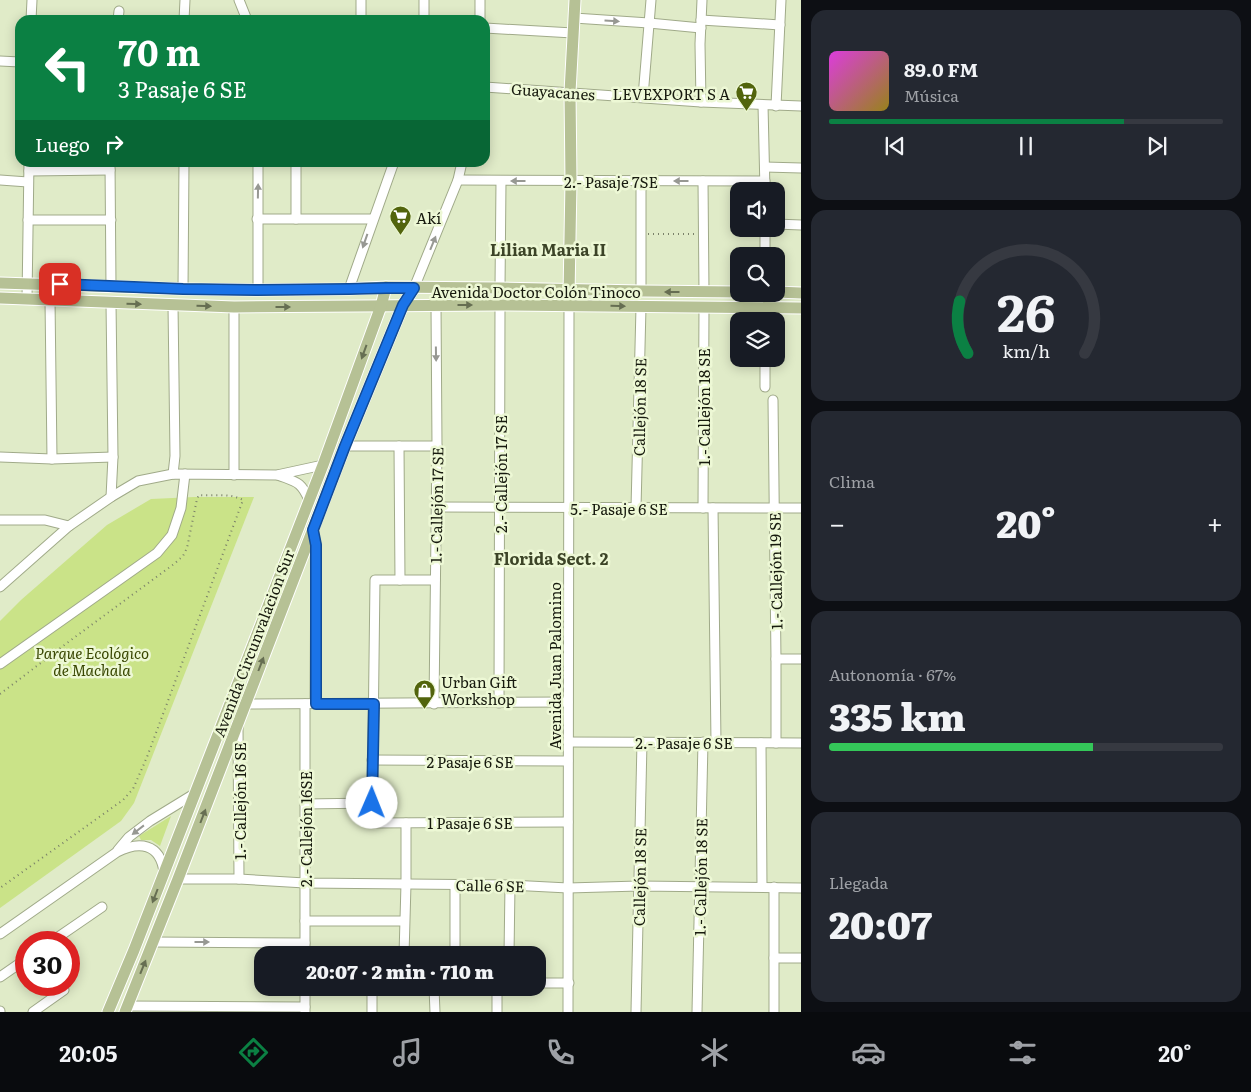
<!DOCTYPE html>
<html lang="es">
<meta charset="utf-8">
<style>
body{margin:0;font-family:Literata,serif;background:#242831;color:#f1f3f6;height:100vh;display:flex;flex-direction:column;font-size:19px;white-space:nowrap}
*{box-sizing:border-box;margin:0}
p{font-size:16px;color:#9ea1a6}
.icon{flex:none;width:28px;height:28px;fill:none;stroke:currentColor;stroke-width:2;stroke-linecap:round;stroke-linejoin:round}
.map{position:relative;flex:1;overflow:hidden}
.details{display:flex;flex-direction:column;gap:10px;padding:10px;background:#0d0f14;width:450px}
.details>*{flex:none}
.top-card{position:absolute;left:15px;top:15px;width:475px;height:152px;border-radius:15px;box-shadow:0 2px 12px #0003;background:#0b8043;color:#fff;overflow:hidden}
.fabs{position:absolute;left:730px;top:182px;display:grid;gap:10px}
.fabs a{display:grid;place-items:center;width:55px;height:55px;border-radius:10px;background:#171b24;box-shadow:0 2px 12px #0003;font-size:25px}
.speed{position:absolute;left:15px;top:931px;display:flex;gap:10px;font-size:25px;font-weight:700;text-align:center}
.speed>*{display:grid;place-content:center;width:65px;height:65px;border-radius:50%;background:#171b24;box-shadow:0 2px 12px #0003;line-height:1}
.speed .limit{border:8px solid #d22;background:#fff;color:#111}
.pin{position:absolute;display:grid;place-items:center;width:42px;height:42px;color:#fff;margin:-21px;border-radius:10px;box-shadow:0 2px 8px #0006}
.me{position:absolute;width:55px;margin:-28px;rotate:1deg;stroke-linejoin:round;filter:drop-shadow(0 0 4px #0008)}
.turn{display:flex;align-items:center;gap:18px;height:105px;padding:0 20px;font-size:22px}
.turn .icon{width:65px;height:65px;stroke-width:2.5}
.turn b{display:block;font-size:35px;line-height:42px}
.then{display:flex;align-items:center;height:48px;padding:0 20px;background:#0003;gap:10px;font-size:19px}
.big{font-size:38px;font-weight:800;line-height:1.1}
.details .card{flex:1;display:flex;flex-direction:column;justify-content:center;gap:8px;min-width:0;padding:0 18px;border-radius:15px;background:#242831}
.details .dial{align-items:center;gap:0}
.dial svg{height:130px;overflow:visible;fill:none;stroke:#363941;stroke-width:7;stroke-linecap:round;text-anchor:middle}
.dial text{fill:#f1f3f6;stroke:none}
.song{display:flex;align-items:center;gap:15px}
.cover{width:60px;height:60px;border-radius:8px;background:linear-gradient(135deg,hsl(300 70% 55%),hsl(50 70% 35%))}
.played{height:5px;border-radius:2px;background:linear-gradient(90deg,#0b8043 75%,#363941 75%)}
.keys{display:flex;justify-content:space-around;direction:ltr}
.heat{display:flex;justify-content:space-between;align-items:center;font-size:28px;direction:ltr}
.charge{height:8px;border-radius:4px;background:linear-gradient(90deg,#34c759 67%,#363941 0)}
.trip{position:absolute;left:254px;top:946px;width:292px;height:50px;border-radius:15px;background:#171b24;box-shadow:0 2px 12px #0003;font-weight:800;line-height:50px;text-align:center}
.tab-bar{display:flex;height:80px;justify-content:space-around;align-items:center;background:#090b0e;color:#9ea1a6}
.tab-bar .icon{width:35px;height:35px}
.tab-bar .selected{color:#0b8043}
.tab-bar b{font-size:22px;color:#f1f3f6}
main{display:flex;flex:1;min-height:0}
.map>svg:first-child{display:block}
</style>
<main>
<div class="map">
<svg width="801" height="1012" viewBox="0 0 801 1012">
<rect width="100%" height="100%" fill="#e0ebc8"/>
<g fill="#cae388">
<path d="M194,497H254L134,803L121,821L0,908V621L21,600L107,525L151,499Z"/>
<path d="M171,816L160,846L151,840H141L139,836Z"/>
</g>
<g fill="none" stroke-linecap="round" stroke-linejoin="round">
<defs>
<g id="minor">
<path d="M239,0L247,20"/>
<path d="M361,0V20"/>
<path d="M424,0V20"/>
<path d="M480,0V20"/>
<path d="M574,18L649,23L701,28"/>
<path d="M31,20L32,0"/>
<path d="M118,20L119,11"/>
<path d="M184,20L185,0"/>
<path d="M701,20L780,25"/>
<path d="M485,28L573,33"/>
<path d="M0,61L20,62"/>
<path d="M485,87L701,102L801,106"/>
<path d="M643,97L651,0"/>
<path d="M701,102L700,44L702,0"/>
<path d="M763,105L765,191"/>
<path d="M776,106L781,0"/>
<path d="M110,162L111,286"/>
<path d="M258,162V290"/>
<path d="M765,167L801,168"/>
<path d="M29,171L110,170"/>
<path d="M0,180L28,182"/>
<path d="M458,180L765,181"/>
<path d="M641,181V291"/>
<path d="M703,181L704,292"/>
<path d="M257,219H373"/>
<path d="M296,219V162"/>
<path d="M28,220H111"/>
<path d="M776,224L801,225"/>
<path d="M765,229V256"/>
<path d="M414,288L458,180L462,162"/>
<path d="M500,288L501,181"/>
<path d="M183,289L184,162"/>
<path d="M349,289L394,162"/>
<path d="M27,299L29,162"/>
<path d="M50,300L52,459"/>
<path d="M173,305L175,456L173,474"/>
<path d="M765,308V321"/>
<path d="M765,359V387"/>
<path d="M773,400L776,659V743"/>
<path d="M345,446H437"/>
<path d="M399,446L400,580"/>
<path d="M0,457L52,459L113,457"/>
<path d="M234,475V307"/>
<path d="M278,475C296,482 301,481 309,500"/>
<path d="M111,497L113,457L111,303"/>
<path d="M436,507L801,508"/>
<path d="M636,508L641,307"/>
<path d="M703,508L704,307"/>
<path d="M713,508L716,742"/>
<path d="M0,520H45L69,526"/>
<path d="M313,530L316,545L315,704"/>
<path d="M435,580H375L372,823L568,822"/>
<path d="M0,587L69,526L111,497L138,481L173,474L277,475L323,465"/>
<path d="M776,659H801"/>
<path d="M0,664L157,553L172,535L181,508L185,474"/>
<path d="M499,703L500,305"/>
<path d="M246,704L568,702"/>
<path d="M434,704L437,446L436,305"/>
<path d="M238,726L239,879"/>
<path d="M568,742L801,743"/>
<path d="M761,743L762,887"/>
<path d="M372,760L568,761"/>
<path d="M305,804L372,803"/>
<path d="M118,850L129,837L150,821L194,794"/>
<path d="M178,879H239L305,883L510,885L568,888L639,886L801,888"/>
<path d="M774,887V1012"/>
<path d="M305,921H404"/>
<path d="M0,934L117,852C139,841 160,843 164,872"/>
<path d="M51,942L102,907"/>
<path d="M153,942L305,943"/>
<path d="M305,955V704"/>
<path d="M404,955L406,884V823"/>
<path d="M455,955V885"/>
<path d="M509,955L510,885"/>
<path d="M774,958H801"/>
<path d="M0,977L26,959"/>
<path d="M538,983H569"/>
<path d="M372,988V1012"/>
<path d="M434,988L435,1012"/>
<path d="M127,1006L305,1007"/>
<path d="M0,1011V1012"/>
<path d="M33,1012L64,990"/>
<path d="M305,1012V988"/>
<path d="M497,1012V988"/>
<path d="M568,1012L569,305"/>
<path d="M636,1012L642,742"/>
<path d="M697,1012L703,742"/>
</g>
<g id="major">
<path d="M0,283L183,289L258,290L349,289L386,287L500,288L641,291L739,292"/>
<path d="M776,292L801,293"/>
<path d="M569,296L571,181L570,92L575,0"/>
<path d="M0,298L234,307L500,305L801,308"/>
<path d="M108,1012L134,950L323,465L381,306L386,287"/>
<path d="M125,1012L178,879L345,446L403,305L414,288"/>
</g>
</defs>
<use href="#minor" stroke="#a0aa89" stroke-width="11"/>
<use href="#major" stroke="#fff" stroke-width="13"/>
<g stroke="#7a8169" stroke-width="2" stroke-dasharray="1 4" stroke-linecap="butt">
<path d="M648,234H696"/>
<path d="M0,694L71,640L174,564L183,556L187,548L197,499L199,495C213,496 231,493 243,500L147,757L133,789L123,800L0,888"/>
</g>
<use href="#minor" stroke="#fff" stroke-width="9"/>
<use href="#major" stroke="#b6c195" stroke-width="11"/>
</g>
<defs><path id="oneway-solid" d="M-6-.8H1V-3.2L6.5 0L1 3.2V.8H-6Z" transform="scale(1.25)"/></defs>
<g fill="#979893">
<use href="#oneway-solid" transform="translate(612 21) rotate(4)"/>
<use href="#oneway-solid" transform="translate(518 181) rotate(180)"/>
<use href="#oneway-solid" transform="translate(681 181) rotate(-180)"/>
<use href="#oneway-solid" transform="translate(258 191) rotate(-89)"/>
<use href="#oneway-solid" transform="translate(365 241) rotate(109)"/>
<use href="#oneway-solid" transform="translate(433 243) rotate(-68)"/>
<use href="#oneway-solid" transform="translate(436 354) rotate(89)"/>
<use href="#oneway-solid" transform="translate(138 830) rotate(142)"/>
<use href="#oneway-solid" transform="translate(202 942)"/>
</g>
<g fill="#666e52">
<use href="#oneway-solid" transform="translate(672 292) rotate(-180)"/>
<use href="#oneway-solid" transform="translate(134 304) rotate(2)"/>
<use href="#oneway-solid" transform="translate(465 305)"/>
<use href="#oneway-solid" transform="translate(204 306) rotate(2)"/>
<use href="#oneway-solid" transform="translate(618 306) rotate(2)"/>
<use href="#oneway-solid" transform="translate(283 307)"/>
<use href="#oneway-solid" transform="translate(364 352) rotate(110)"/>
<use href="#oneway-solid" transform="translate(261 664) rotate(-69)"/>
<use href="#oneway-solid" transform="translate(203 816) rotate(-69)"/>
<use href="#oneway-solid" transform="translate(155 896) rotate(111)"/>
<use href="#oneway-solid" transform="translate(143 967) rotate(-68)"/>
</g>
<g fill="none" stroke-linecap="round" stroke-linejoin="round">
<defs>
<path id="route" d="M60,284L183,289L258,290L349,289L386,288H414L403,305L345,446L313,530L316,545V704H374L372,803"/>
</defs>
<use href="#route" stroke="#114b97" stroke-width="12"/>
<use href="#route" stroke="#1a73e8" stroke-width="9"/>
</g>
<defs>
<symbol id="supermarket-pin" viewBox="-11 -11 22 30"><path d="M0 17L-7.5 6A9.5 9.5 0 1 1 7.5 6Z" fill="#52640d" stroke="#edf8d5"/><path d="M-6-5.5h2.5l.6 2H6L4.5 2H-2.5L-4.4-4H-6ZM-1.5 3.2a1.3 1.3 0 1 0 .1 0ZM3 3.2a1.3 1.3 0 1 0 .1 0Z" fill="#fff"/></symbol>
<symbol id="shop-pin" viewBox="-11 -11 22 30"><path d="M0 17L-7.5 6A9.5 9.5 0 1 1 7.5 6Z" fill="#52640d" stroke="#edf8d5"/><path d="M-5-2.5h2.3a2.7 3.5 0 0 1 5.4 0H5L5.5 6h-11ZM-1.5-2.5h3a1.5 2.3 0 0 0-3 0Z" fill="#fff"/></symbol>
</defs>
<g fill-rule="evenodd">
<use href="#supermarket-pin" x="734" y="80" width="25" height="34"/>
<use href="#supermarket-pin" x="388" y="204" width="25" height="34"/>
<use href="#shop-pin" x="412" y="678" width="25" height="34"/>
</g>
<g text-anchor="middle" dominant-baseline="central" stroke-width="5" stroke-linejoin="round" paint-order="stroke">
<g font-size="15" fill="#171a0e" stroke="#edf8d5">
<text transform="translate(553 91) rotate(4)">Guayacanes</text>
<text x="611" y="181">2.- Pasaje 7SE</text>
<text x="536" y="291">Avenida Doctor Colón Tinoco</text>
<text transform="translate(639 407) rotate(-89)">Callejón 18 SE</text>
<text transform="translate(703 407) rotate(-90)">1.- Callejón 18 SE</text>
<text transform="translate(500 474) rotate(-90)">2.- Callejón 17 SE</text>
<text transform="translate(436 505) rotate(-89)">1.- Callejón 17 SE</text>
<text x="619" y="508">5.- Pasaje 6 SE</text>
<text transform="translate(775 571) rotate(-91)">1.- Callejón 19 SE</text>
<text transform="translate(253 643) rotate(-69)">Avenida Circunvalacion Sur</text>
<text transform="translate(554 666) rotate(-90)">Avenida Juan Palomino</text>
<text x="684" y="742">2.- Pasaje 6 SE</text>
<text x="470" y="761">2 Pasaje 6 SE</text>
<text transform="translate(239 801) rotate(-90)">1.- Callejón 16 SE</text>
<text x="470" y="822">1 Pasaje 6 SE</text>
<text transform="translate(305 829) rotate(-90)">2.- Callejón 16SE</text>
<text transform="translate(639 877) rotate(-89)">Callejón 18 SE</text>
<text transform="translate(700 877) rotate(-89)">1.- Callejón 18 SE</text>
<text transform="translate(490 885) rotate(1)">Calle 6 SE</text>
</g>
<g font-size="15" fill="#171a0e" stroke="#edf8d5" text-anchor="start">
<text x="730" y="93" text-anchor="end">LEVEXPORT S A</text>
<text x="416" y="217">Akí</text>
<text x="441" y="681">Urban Gift<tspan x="441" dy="17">Workshop</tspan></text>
</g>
<g font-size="15" font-style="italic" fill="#384600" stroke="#edf8d5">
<text x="92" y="652">Parque Ecológico<tspan x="92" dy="17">de Machala</tspan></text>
</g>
<g font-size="16" font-weight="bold" fill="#3c4427" stroke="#edf8d5">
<text x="548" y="249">Lilian Maria II</text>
<text x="551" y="558">Florida Sect. 2</text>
</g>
</g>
</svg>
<div class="fabs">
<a><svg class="icon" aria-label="sound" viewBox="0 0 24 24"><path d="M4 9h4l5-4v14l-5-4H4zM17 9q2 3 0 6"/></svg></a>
<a><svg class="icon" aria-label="search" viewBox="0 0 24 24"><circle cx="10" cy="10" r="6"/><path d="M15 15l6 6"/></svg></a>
<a><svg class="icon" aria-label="layers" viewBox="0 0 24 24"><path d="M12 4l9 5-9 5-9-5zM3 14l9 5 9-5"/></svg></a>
</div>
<div class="speed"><div class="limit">30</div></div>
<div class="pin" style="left:60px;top:284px;background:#d93025"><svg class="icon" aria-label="arrive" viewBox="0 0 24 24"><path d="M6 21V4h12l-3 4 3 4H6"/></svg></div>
<svg class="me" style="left:372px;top:803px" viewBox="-20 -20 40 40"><circle r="19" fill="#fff"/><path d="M0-13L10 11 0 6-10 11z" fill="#1a73e8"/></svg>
<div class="trip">20:07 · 2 min · 710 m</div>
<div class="top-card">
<div class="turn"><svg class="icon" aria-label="left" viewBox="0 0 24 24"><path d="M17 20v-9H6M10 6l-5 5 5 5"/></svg><div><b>70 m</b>3 Pasaje 6 SE</div></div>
<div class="then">Luego<svg class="icon" aria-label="right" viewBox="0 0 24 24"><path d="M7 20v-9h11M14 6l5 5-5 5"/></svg></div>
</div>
</div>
<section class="details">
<div class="card">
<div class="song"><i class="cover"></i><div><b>89.0 FM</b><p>Música</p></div></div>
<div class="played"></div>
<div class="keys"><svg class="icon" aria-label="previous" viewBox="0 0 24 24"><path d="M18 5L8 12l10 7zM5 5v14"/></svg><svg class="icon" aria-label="pause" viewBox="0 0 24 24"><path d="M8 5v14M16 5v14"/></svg><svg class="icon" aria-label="next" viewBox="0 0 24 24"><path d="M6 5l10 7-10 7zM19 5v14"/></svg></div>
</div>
<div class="card dial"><svg viewBox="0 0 100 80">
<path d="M14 69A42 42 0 1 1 86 69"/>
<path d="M14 69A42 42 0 0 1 9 37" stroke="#0b8043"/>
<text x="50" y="56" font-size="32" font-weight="700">26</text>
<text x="50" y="72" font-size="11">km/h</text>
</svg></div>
<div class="card"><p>Clima</p>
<div class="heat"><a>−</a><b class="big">20°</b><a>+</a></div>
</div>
<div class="card"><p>Autonomía · 67%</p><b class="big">335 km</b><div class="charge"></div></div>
<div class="card"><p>Llegada</p><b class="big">20:07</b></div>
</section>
</main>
<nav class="tab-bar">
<b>20:05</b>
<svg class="icon selected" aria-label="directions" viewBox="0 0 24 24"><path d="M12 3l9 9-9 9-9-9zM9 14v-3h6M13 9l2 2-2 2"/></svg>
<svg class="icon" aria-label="music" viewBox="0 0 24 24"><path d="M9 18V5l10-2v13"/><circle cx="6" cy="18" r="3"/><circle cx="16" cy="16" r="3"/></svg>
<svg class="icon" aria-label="phone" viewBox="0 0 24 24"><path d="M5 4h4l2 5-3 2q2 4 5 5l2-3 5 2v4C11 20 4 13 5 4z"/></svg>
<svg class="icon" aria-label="climate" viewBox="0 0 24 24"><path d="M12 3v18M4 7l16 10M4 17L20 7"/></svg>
<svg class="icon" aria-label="car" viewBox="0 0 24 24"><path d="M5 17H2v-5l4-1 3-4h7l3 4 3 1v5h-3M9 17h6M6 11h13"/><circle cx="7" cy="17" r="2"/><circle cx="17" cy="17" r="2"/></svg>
<svg class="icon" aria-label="filters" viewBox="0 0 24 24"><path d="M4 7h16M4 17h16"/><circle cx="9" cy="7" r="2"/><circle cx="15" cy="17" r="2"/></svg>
<b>20°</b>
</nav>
